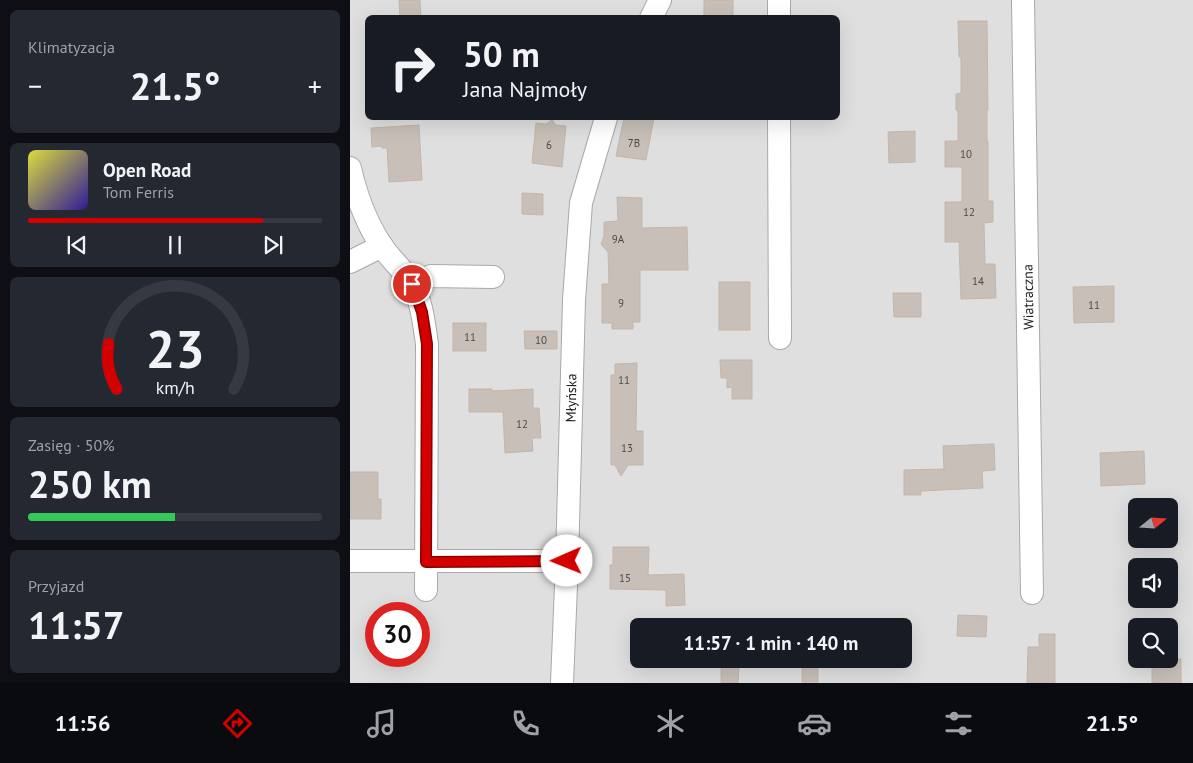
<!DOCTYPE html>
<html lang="pl">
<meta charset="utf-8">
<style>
body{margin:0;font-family:"PT Sans",sans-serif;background:#242831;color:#f1f3f6;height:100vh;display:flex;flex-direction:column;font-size:19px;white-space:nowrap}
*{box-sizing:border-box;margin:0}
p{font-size:16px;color:#9ea1a6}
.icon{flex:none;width:28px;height:28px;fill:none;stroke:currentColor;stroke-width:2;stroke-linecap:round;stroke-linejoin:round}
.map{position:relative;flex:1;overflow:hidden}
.sheet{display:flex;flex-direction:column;gap:10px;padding:10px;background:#0d0f14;width:350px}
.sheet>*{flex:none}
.guide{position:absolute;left:15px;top:15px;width:475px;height:105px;border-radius:8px;box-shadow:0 5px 20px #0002;background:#171b24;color:#f1f3f6;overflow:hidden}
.needle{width:32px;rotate:72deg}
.fabs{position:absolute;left:778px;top:498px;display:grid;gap:10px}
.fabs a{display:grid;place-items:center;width:50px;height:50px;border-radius:8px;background:#171b24;box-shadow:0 5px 20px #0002;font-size:25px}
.speed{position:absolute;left:15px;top:602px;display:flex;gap:10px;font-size:25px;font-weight:700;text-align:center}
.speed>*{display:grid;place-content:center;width:65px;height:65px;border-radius:50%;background:#171b24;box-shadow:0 5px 20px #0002;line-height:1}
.speed .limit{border:8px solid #d22;background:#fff;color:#111}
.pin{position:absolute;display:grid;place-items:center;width:42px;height:42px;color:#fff;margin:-21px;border:2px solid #fff;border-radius:50%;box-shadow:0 1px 5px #0007}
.me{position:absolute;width:55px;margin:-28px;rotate:269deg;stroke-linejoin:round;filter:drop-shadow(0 0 4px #0008)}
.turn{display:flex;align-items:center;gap:18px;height:105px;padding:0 15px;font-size:22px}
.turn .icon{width:65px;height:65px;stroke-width:2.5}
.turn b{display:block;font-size:35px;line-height:42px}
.big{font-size:38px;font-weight:800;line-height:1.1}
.sheet .tile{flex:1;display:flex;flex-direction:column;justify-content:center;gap:8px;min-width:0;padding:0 18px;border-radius:8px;background:#242831}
.sheet .dial{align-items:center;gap:0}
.dial svg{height:130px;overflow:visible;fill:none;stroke:#363941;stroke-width:7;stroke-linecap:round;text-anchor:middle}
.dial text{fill:#f1f3f6;stroke:none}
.song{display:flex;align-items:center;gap:15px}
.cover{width:60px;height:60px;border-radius:8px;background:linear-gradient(135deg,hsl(60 70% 55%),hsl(250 70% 35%))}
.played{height:5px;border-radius:2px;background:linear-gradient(90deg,#d40000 80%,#363941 80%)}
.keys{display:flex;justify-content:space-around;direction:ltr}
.heat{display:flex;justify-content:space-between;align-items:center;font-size:28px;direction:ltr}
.charge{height:8px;border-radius:4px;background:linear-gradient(90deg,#34c759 50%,#363941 0)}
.trip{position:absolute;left:280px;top:618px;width:282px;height:50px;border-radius:8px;background:#171b24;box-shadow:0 5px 20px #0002;font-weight:800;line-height:50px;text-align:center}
.menu{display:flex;height:80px;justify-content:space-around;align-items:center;background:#090b0e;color:#9ea1a6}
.menu .icon{width:35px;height:35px}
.menu .on{color:#d40000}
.menu b{font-size:22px;color:#f1f3f6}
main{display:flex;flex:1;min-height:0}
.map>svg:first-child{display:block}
</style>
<main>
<section class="sheet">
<div class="tile"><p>Klimatyzacja</p>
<div class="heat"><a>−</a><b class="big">21.5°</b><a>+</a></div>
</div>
<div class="tile">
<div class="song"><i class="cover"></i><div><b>Open Road</b><p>Tom Ferris</p></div></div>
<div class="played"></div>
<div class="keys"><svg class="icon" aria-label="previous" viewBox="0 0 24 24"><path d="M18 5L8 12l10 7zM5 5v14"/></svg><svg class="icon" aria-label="pause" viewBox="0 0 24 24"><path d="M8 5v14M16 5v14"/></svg><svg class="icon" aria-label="next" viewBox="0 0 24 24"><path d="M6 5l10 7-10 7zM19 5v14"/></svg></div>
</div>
<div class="tile dial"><svg viewBox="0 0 100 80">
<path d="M14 69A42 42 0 1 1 86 69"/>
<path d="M14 69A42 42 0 0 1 9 41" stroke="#d40000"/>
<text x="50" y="56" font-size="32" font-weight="700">23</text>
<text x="50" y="72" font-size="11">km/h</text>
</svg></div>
<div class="tile"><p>Zasięg · 50%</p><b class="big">250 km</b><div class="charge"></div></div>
<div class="tile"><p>Przyjazd</p><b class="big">11:57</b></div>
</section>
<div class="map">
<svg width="843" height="683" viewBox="0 0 843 683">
<rect width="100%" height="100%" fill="#f2efe9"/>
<path fill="#e0dfdf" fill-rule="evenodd" d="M0,0H843V683H0ZM18,18H488V118H18ZM786,506H819V539H786ZM786,566H819V599H786ZM26,614H69V656H26ZM289,626H554V659H289ZM786,626H819V659H786Z"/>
<g fill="#c7bfb8" stroke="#c4b6ab">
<path d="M49,0H70L71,18H50Z"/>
<rect x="354" y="0" width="29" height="18"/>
<path d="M608,21H637L638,110H637V141H638V201H643V222L634,223L635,264H645L646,298L611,299L609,242H595V202H612V167H595V141H608V111L606,110V94L611,93V57H609Z"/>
<path d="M274,118H304L296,160L266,156Z"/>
<path d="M202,120L206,125L216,126L212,167L182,163L186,123L196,124Z"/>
<path d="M69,125L72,180L39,182L37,148H32L31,146L22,147L21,128Z"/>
<path d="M565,131V162L539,163L538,132Z"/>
<path d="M172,193L193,194V215L172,214Z"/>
<path d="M267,197L292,198V228L337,227L338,270H290V322H283V329H262V323H252V284H259L258,252L251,244L254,236V222L268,221Z"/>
<rect x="369" y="282" width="31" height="48"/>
<path d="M764,286V322L724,323L723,287Z"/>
<path d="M543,293H571V317H544Z"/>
<rect x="103" y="323" width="33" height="28"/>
<path d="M174,331H207V349H175Z"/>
<path d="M370,360H402V399H382V387L377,388V378H371Z"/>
<path d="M287,363L286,431H293V465H278L271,476L265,465H261V375H265V364Z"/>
<path d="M119,389H142V391L183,389V408H189L191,438H182L183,451L155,453L153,412H119Z"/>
<path d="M644,444L645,470L632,471L633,488L571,491V495H554V470L594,469L593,446Z"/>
<path d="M794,451L795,484L751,486L750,453Z"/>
<path d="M0,472H28V499H31V519H0Z"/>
<path d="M263,547H299L298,575L334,574L335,605L316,606V590L260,589V565H263Z"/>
<path d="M608,615L637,616L636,637L607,636Z"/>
<path d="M689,634H705V683H677L678,647H689Z"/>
<rect x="452" y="659" width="16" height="23"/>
<rect x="802" y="659" width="29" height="24"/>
<path d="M371,666L389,667L388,683H371Z"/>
</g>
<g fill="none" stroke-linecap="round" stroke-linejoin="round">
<defs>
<g id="minor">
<path d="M429,0V18"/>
<path d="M673,0L682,593"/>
<path d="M301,18L310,0"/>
<path d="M429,118L430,338"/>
<path d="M0,168C6,195 16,222 31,245C40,259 54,270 62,284C72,302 74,324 77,344L76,590"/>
<path d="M0,262L32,246"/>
<path d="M62,284L81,276L143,277"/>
<path d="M0,561H217"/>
<path d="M212,683L217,561L224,300L231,203L256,118"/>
</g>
</defs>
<use href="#minor" stroke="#a9a9a9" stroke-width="24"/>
<use href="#minor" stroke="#fff" stroke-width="22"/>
</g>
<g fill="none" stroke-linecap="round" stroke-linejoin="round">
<defs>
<path id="route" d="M62,284L72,312L77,344L76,562L217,561"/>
</defs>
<use href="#route" stroke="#8a0000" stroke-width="12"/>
<use href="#route" stroke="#d40000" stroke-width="9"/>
</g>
<g text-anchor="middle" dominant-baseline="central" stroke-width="4" stroke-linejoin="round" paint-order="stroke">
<g font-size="11" fill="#4b4948">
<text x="284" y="143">7B</text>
<text x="199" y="145">6</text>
<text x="616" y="154">10</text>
<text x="619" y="212">12</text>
<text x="268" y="239">9A</text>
<text x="628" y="281">14</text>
<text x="271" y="303">9</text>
<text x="744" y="305">11</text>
<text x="120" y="337">11</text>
<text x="191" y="340">10</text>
<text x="274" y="380">11</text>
<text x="172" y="424">12</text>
<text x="277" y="448">13</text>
<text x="275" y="578">15</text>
</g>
<g font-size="14" fill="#222" stroke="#fff">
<text transform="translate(678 297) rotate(-91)">Wiatraczna</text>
<text transform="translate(221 398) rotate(-89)">Młyńska</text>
</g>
</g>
</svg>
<div class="fabs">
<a><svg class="needle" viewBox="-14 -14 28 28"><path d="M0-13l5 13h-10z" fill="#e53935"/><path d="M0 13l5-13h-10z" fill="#9ea1a6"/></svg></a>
<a><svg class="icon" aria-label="sound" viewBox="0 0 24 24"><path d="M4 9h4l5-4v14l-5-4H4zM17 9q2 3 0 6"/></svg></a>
<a><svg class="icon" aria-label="search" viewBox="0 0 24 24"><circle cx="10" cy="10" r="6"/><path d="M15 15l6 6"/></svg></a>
</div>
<div class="speed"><div class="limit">30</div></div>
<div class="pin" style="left:62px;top:284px;background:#d93025"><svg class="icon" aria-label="arrive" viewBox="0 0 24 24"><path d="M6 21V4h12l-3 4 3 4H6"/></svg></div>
<svg class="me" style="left:217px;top:561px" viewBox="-20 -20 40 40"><circle r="19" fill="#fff"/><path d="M0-13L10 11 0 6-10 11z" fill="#d40000"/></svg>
<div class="trip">11:57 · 1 min · 140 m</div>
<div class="guide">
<div class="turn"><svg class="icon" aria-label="right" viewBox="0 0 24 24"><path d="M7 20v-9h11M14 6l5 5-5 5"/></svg><div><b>50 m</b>Jana Najmoły</div></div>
</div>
</div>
</main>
<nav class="menu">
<b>11:56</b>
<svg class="icon on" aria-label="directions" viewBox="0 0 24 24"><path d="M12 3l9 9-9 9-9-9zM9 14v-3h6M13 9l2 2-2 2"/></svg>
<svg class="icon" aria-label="music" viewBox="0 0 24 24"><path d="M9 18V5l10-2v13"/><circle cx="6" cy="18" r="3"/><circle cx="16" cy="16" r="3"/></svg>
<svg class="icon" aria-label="phone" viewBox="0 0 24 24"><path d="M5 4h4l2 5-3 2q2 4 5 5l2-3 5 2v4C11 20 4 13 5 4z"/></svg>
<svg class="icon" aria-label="climate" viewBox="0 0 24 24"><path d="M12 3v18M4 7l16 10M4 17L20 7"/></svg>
<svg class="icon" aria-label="car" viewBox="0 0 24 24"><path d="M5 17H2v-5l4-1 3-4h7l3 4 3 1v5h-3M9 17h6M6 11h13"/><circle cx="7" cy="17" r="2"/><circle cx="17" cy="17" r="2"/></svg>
<svg class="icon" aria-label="filters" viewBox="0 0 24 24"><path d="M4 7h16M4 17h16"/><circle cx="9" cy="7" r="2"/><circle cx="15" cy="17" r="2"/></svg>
<b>21.5°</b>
</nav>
